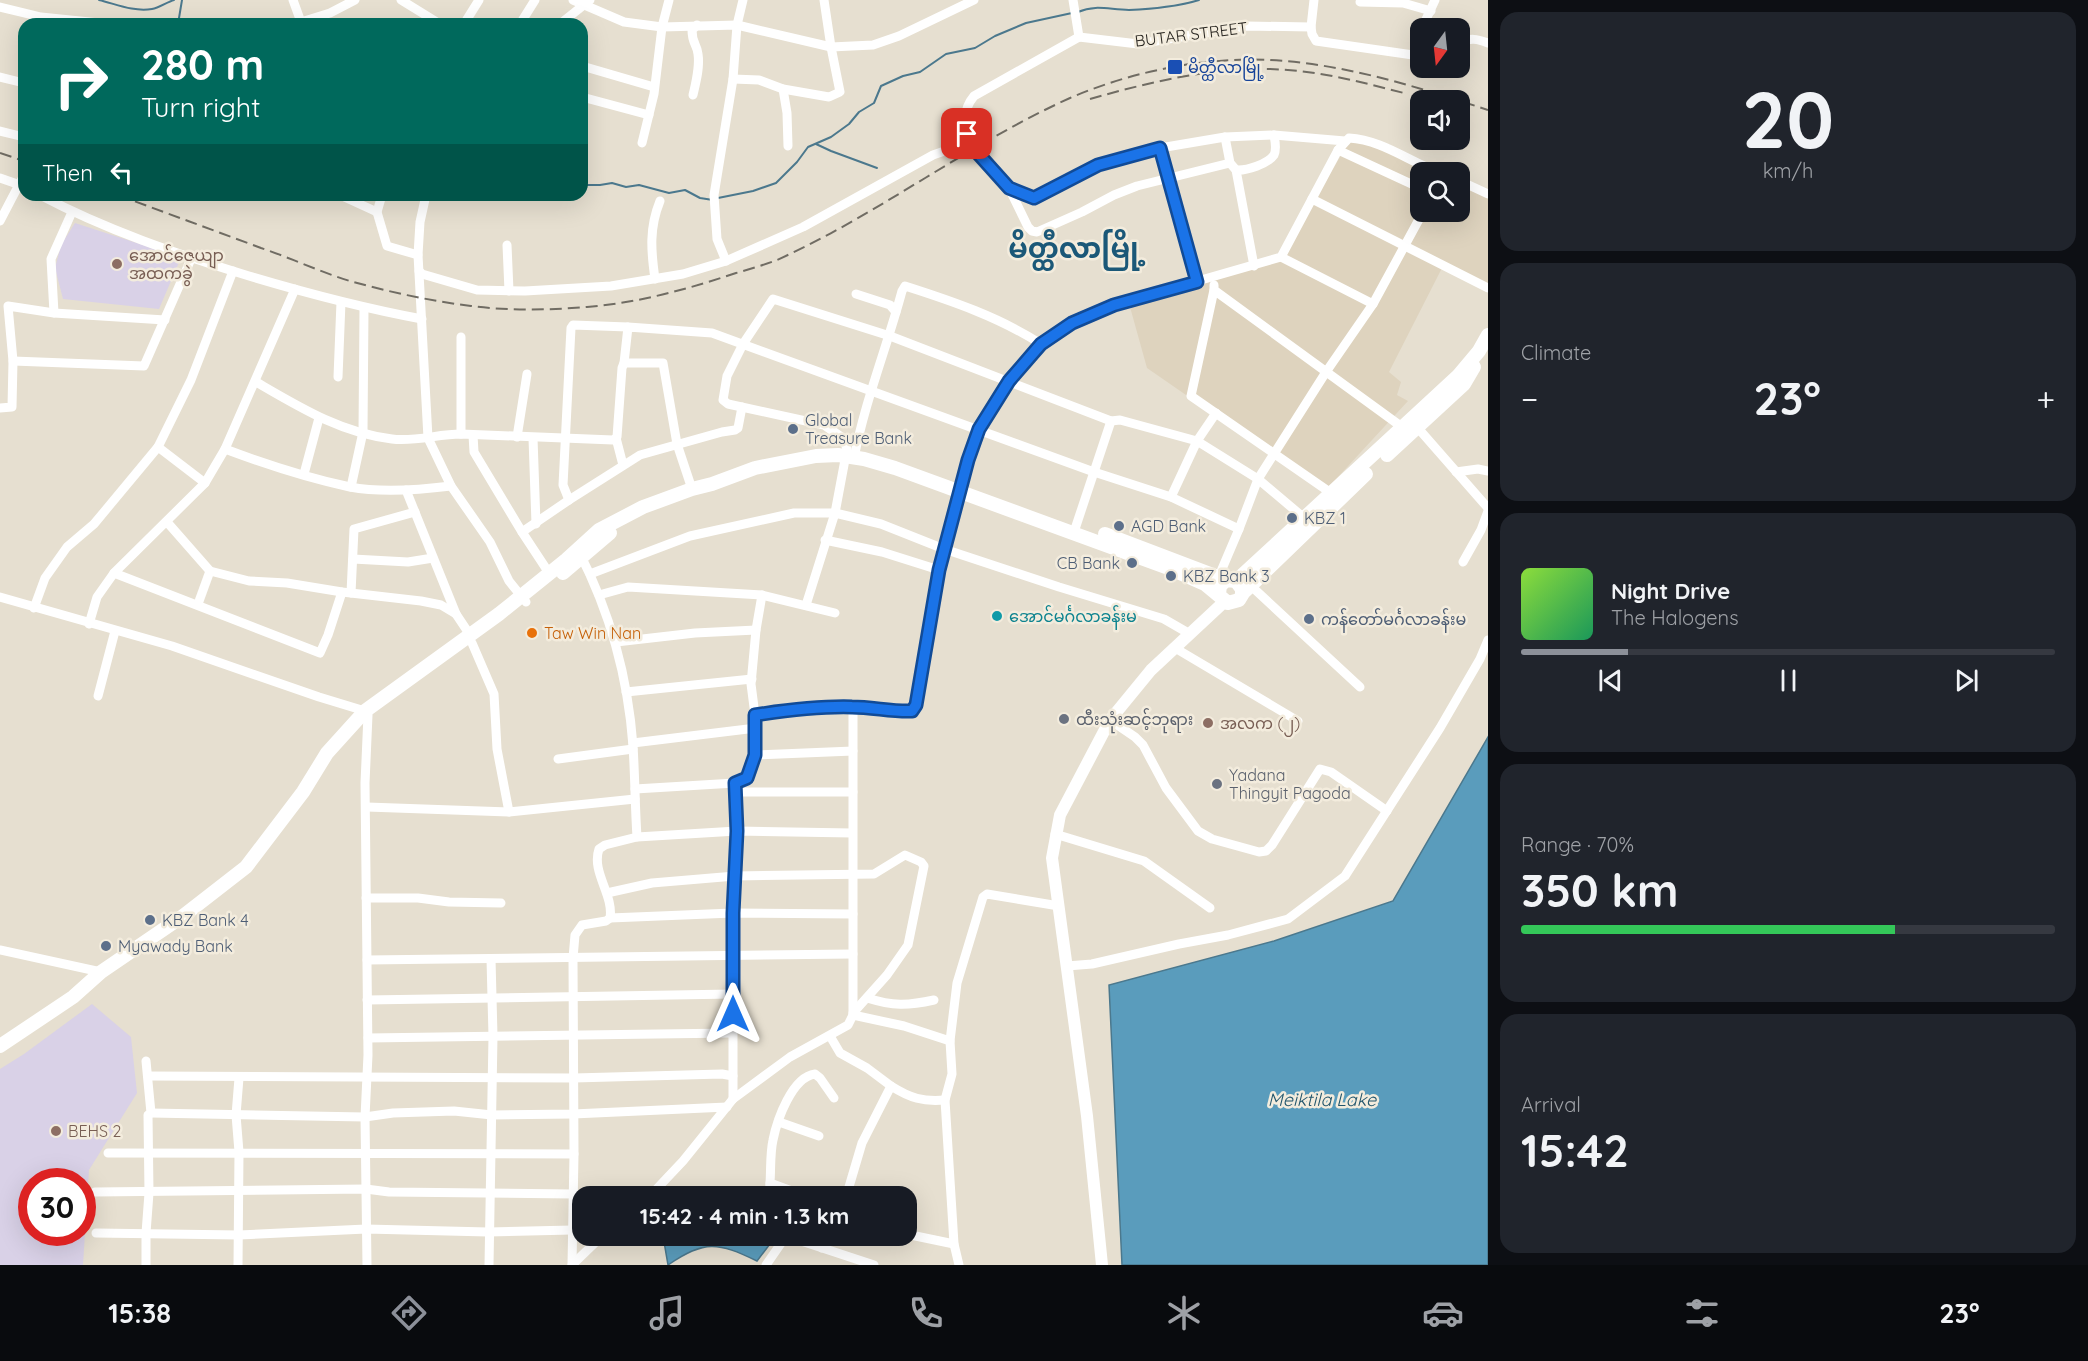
<!DOCTYPE html>
<meta charset="utf-8">
<style>
body{margin:0;font-family:Quicksand,"Noto Sans Myanmar",sans-serif;background:#20242c;color:#f1f3f6;height:100vh;display:flex;flex-direction:column;font-size:22px;white-space:nowrap}
*{box-sizing:border-box;margin:0}
p{font-size:20px;color:#9ea1a6}
.icon{flex:none;width:33px;height:33px;fill:none;stroke:currentColor;stroke-width:2;stroke-linecap:round;stroke-linejoin:round}
.map{position:relative;flex:1;overflow:hidden}
.panel{display:flex;flex-direction:column;gap:12px;padding:12px;background:#0d0f14;width:600px}
.panel>*{flex:none}
.hud{position:absolute;left:18px;top:18px;width:570px;height:183px;border-radius:18px;box-shadow:0 6px 24px #0002;background:#00695c;color:#fff;overflow:hidden}
.needle{width:39px;rotate:195deg}
.controls{position:absolute;left:1410px;top:18px;display:grid;gap:12px}
.controls a{display:grid;place-items:center;width:60px;height:60px;border-radius:12px;background:#171b24;box-shadow:0 6px 24px #0002;font-size:30px}
.speed{position:absolute;left:18px;top:1168px;display:flex;gap:12px;font-size:30px;font-weight:700;text-align:center}
.speed>*{display:grid;place-content:center;width:78px;height:78px;border-radius:50%;background:#171b24;box-shadow:0 6px 24px #0002;line-height:1}
.speed .limit{border:9px solid #d22;background:#fff;color:#111}
.pin{position:absolute;display:grid;place-items:center;width:51px;height:51px;color:#fff;margin:-26px;border-radius:12px;box-shadow:0 3px 9px #0006}
.me{position:absolute;width:66px;margin:-33px;rotate:0deg;stroke-linejoin:round;filter:drop-shadow(0 0 4px #0008)}
.turn{display:flex;align-items:center;gap:21px;height:126px;padding:0 24px;font-size:27px}
.turn .icon{width:78px;height:78px;stroke-width:2.5}
.turn b{display:block;font-size:42px;line-height:51px}
.then{display:flex;align-items:center;height:57px;padding:0 24px;background:#0003;gap:12px;font-size:22px}
.big{font-size:45px;font-weight:700;line-height:1.1}
.panel .widget{flex:1;display:flex;flex-direction:column;justify-content:center;gap:9px;min-width:0;padding:0 21px;border-radius:18px;background:#20242c}
.panel .dial{align-items:center;gap:0}
.dial b{font-size:78px;line-height:1}
.song{display:flex;align-items:center;gap:18px}
.cover{width:72px;height:72px;border-radius:9px;background:linear-gradient(135deg,hsl(90 70% 55%),hsl(150 70% 35%))}
.played{height:6px;border-radius:3px;background:linear-gradient(90deg,#8c9099 20%,#363941 20%)}
.keys{display:flex;justify-content:space-around;direction:ltr}
.heat{display:flex;justify-content:space-between;align-items:center;font-size:33px;direction:ltr}
.charge{height:9px;border-radius:4px;background:linear-gradient(90deg,#34c759 70%,#363941 0)}
.trip{position:absolute;left:572px;top:1186px;width:345px;height:60px;border-radius:18px;background:#171b24;box-shadow:0 6px 24px #0002;font-weight:700;line-height:60px;text-align:center}
.tabs{display:flex;height:96px;justify-content:space-around;align-items:center;background:#090b0e;color:#9ea1a6}
.tabs .icon{width:42px;height:42px}
.tabs .current{color:#8c9099}
.tabs b{font-size:27px;color:#f1f3f6}
main{display:flex;flex:1;min-height:0}
.map>svg:first-child{display:block}
</style>
<main>
<div class="map">
<svg width="1488" height="1265" viewBox="0 0 1488 1265">
<rect width="100%" height="100%" fill="#e6dfd0"/>
<path fill="#ded3be" d="M1353,135L1376,143L1443,172H1420V212H1460V180L1488,193V290L1442,268L1389,372L1401,382L1397,395L1408,401L1325,491L1147,368L1130,307L1285,258L1317,196Z"/>
<g fill="#d9d1e7" fill-rule="evenodd">
<path d="M75,223L146,246L180,260L159,309L63,299L55,268L61,245Z"/>
<path d="M92,1004L131,1037L137,1093L89,1170L83,1265H0V1069L24,1054ZM32,1182H82V1233H32Z"/>
</g>
<g fill="#5a9cbc" stroke="#4b788d" stroke-width="1.5">
<path d="M1488,737V1265H1122L1109,985L1274,941L1393,901Z"/>
<path d="M663,1236H776L757,1261C718,1242 704,1240 668,1265Z"/>
</g>
<g fill="none" stroke-linecap="round" stroke-linejoin="round">
<g stroke="#4b788d" stroke-width="2">
<path d="M99,0C116,4 133,12 152,9C159,8 167,2 174,0"/>
<path d="M1078,12C1096,4 1110,10 1129,10C1152,9 1176,7 1199,0"/>
<path d="M178,24L182,0"/>
<path d="M816,144L831,151L877,168"/>
<path d="M582,185H600L612,183L626,187L639,185L669,193L685,190L700,198L713,200"/>
<path d="M718,198L753,191L776,183L797,162L808,147L831,137L849,124L859,112L874,103L881,86L903,76L920,72L946,54L975,48L995,36L1026,23L1072,13"/>
</g>
<g stroke="#fff" stroke-width="9">
<path d="M293,0L301,22"/>
<path d="M401,0L440,24"/>
<path d="M573,0L624,22L662,27L737,25L831,47L873,45L899,36L974,0"/>
<path d="M1073,0L1079,37"/>
<path d="M1360,2L1403,3L1431,11"/>
<path d="M0,7L41,17L109,24"/>
<path d="M299,24L301,22L330,13L355,0"/>
<path d="M464,24L479,0"/>
<path d="M520,24L535,0"/>
<path d="M560,24L590,0"/>
<path d="M1311,27L1312,34L1316,41L1420,56"/>
<path d="M1422,28L1435,0"/>
<path d="M1079,37L974,96C954,120 972,147 988,167C994,174 1001,182 1008,187C1015,192 1026,195 1034,198L1098,165L1160,148L1225,137L1274,135L1345,141"/>
<path d="M1079,37L1138,44L1247,26L1311,27L1314,0"/>
<path d="M1460,44C1469,37 1478,39 1488,43"/>
<path d="M1418,55L1420,36"/>
<path d="M582,66L654,87"/>
<path d="M0,77L24,83"/>
<path d="M733,79L759,80L783,89L829,97L840,92L831,47L824,0"/>
<path d="M783,89L787,113L788,146"/>
<path d="M693,95C696,82 700,67 698,54C697,44 692,44 692,30L697,25"/>
<path d="M582,97L649,115"/>
<path d="M0,131L24,137"/>
<path d="M1225,137L1230,163L1236,170L1254,266"/>
<path d="M642,143L654,94L662,27L669,0"/>
<path d="M1160,148L1197,282"/>
<path d="M1338,150L1420,188"/>
<path d="M1236,170C1246,171 1268,164 1274,155C1277,149 1275,141 1274,135"/>
<path d="M0,178L23,186"/>
<path d="M1460,181L1488,194"/>
<path d="M1009,188L1028,227L1032,231L1037,232L1082,212L1114,195L1137,186L1230,163"/>
<path d="M40,195C106,230 177,254 249,276C306,293 363,308 422,319"/>
<path d="M340,195L377,212"/>
<path d="M382,195L377,212L387,246L418,255"/>
<path d="M426,195L420,222L418,255L428,438L451,486L490,542L509,581L526,602"/>
<path d="M1312,199L1488,288"/>
<path d="M0,221L24,175"/>
<path d="M507,245L509,291"/>
<path d="M1281,257L1373,304"/>
<path d="M726,261L717,239L714,195L733,79L737,25L743,0"/>
<path d="M419,271L422,274L477,290L525,291L611,286L683,274L726,261L803,227L933,155L970,142"/>
<path d="M655,279C651,251 649,228 660,201"/>
<path d="M1214,285V290L1402,427"/>
<path d="M1214,290L1191,396L1331,493"/>
<path d="M856,294L890,305L896,312"/>
<path d="M54,313L51,259L72,212"/>
<path d="M13,361L144,366L191,259"/>
<path d="M624,363H663L677,444L692,489"/>
<path d="M338,377L341,302"/>
<path d="M256,382C299,407 341,433 392,439C415,442 438,434 461,434L613,440L617,437L622,368L624,363L628,327L712,333L1094,472L1171,497L1239,529"/>
<path d="M0,408L12,407L13,361L8,306L54,313L165,320"/>
<path d="M1417,427L1488,508"/>
<path d="M461,434V337"/>
<path d="M473,435L474,452L522,532L549,573"/>
<path d="M517,437L527,374"/>
<path d="M533,438L536,524"/>
<path d="M616,438L623,465"/>
<path d="M158,447L205,483"/>
<path d="M225,449C265,464 308,478 350,487C382,493 419,490 451,486"/>
<path d="M854,458C865,401 887,347 902,291L905,286C952,301 999,317 1041,344"/>
<path d="M1456,472L1478,469L1488,471"/>
<path d="M304,474L319,418"/>
<path d="M351,487L363,432L364,308"/>
<path d="M406,490L456,614"/>
<path d="M1171,497L1197,441L1216,413"/>
<path d="M569,500L563,485L571,328L573,325L628,327"/>
<path d="M167,522L210,571L249,581L287,583L342,592L421,601L441,605L456,614L470,635"/>
<path d="M522,532L569,500L640,455L722,432L735,430L738,428L742,407"/>
<path d="M1074,532L1111,421"/>
<path d="M825,540L882,552L939,570"/>
<path d="M353,559L408,562L433,558"/>
<path d="M1463,562L1481,530L1488,511"/>
<path d="M114,573L320,653L328,635L342,592"/>
<path d="M590,574L690,536L794,513H835L881,524L944,549L1059,587L1164,619L1190,634"/>
<path d="M1219,576L1239,529L1258,479L1326,372L1373,304L1423,212"/>
<path d="M1250,585L1360,687"/>
<path d="M351,593L354,529L415,512"/>
<path d="M599,595L628,587L762,595L835,613"/>
<path d="M0,597L172,646L319,697L365,711L368,715L365,783L368,1055L365,1117L367,1265"/>
<path d="M198,604L210,571"/>
<path d="M806,605L835,513L847,449L843,438L824,425L728,404L723,400L727,376L743,344L773,299L890,336L1111,421L1120,420L1197,441L1258,479L1303,517"/>
<path d="M34,608L45,578L67,547L94,524L158,447L191,380L233,271"/>
<path d="M89,624L97,597L114,573L205,483L225,449L295,289"/>
<path d="M616,642L695,633L756,630"/>
<path d="M472,643L494,694L497,749L509,812"/>
<path d="M1175,648L1298,721"/>
<path d="M626,692L752,679"/>
<path d="M98,696L115,631"/>
<path d="M755,715C788,710 820,706 852,707C873,707 892,712 912,711L916,705L939,570L968,460L979,429L1009,381L1041,344L1072,323L1114,305L1281,257L1338,150L1349,138C1382,140 1408,161 1438,172"/>
<path d="M1110,720L1135,737L1143,745L1166,788L1198,831L1212,839L1259,852L1266,851L1272,845L1320,769L1331,772L1387,811"/>
<path d="M633,743L756,728"/>
<path d="M755,755L853,751"/>
<path d="M558,759L633,749"/>
<path d="M635,789L735,783"/>
<path d="M737,792H853"/>
<path d="M367,807L509,812L635,799"/>
<path d="M1055,834L1144,861L1210,908"/>
<path d="M637,837L737,831L852,833"/>
<path d="M607,893L652,883L735,876L874,874L905,855L921,862L924,866L908,945L887,975L853,1013"/>
<path d="M366,898H418L449,902L501,903"/>
<path d="M610,918L733,913L853,914"/>
<path d="M0,950L101,972"/>
<path d="M367,960L853,954"/>
<path d="M1067,966L1092,964L1179,944L1228,935L1288,919L1345,876L1440,728L1480,659L1488,640"/>
<path d="M867,998C893,1006 907,1006 934,1000"/>
<path d="M367,1000L733,994"/>
<path d="M853,1015L904,1026L950,1041"/>
<path d="M830,1036L840,1053L867,1068L891,1086"/>
<path d="M368,1038L732,1033"/>
<path d="M146,1061L151,1113L148,1115L149,1193L146,1233V1265"/>
<path d="M148,1076L574,1078L722,1074L733,1076"/>
<path d="M733,1099V913L737,831L735,783L747,778L755,755V715L751,684L756,630L762,595"/>
<path d="M151,1113L365,1117L393,1113L454,1111L492,1115L573,1114L727,1107"/>
<path d="M779,1122L819,1136"/>
<path d="M108,1153L574,1154"/>
<path d="M95,1192L366,1189L389,1192L573,1194"/>
<path d="M649,1197L683,1161L733,1099L790,1057L848,1025L853,1015V707"/>
<path d="M769,1197L770,1183"/>
<path d="M808,1197L770,1183C771,1169 770,1153 773,1140C777,1120 792,1077 815,1074L820,1078L834,1098"/>
<path d="M846,1197L862,1143L891,1086C910,1098 923,1102 945,1100"/>
<path d="M96,1233L239,1235L366,1229L488,1232L572,1230"/>
<path d="M906,1234L954,1244"/>
<path d="M822,1248L829,1236"/>
<path d="M238,1265L239,1152L236,1115L239,1078"/>
<path d="M489,1265L493,1036L491,959"/>
<path d="M572,1265L574,1154L573,958L575,935L582,925L606,921L610,918C614,895 591,872 599,849L605,845L637,837C635,807 635,776 633,746C628,678 610,612 579,552"/>
<path d="M572,1265L602,1236"/>
<path d="M766,1265L782,1242L789,1237L874,1265"/>
<path d="M959,1265L954,1244L945,1100L952,1074L950,1041L957,983L983,897L987,894L1059,906"/>
</g>
<path stroke="#fff" stroke-width="12" d="M1102,1265L1087,1116L1052,858L1060,815L1110,720L1151,670L1224,602"/>
<g stroke="#fff" stroke-width="14">
<path d="M1387,455L1464,384L1474,367"/>
<path d="M1105,534L1226,580"/>
<path d="M563,573L610,533"/>
<path d="M1236,581L1458,376L1479,351L1488,335"/>
<path d="M1243,593L1366,474"/>
<path d="M0,1046L73,997L101,972L183,916L246,867L303,792L327,753L365,711L499,614L566,560L599,530L643,507L692,489L712,484L755,468L816,456L838,455L864,459L895,468L1171,569L1205,584L1228,603L1239,600L1242,595V589L1236,581L1226,580L1220,586L1219,594"/>
</g>
<g stroke="#706c63" stroke-width="2" stroke-dasharray="12 6" stroke-linecap="butt">
<path d="M1090,99C1157,80 1228,63 1299,71C1336,75 1372,85 1408,94"/>
<path d="M0,153L24,161"/>
<path d="M118,195C166,213 213,230 261,248C291,258 320,272 350,281C389,292 431,301 471,306C509,311 549,310 587,307C638,303 688,289 736,273C750,269 764,265 777,260C879,214 968,144 1070,98C1121,76 1177,63 1232,60C1321,56 1405,83 1488,110"/>
</g>
</g>
<g fill="none" stroke-linecap="round" stroke-linejoin="round">
<defs>
<path id="route" d="M733,1014V913L737,831L735,783L747,778L755,755V715C788,710 820,706 852,707C873,707 892,712 912,711L916,705L939,570L968,460L979,429L1009,381L1041,344L1072,323L1114,305L1197,282L1160,148L1098,165L1034,198L1009,188L974,149L967,134"/>
</defs>
<use href="#route" stroke="#114b97" stroke-width="15"/>
<use href="#route" stroke="#1a73e8" stroke-width="10"/>
</g>
<rect fill="#1a4fb4" stroke="#f3ecdd" stroke-width="2" x="1167" y="59" width="16" height="16" rx="3"/>
<g fill="#8d6e63" stroke="#f3ecdd" stroke-width="2">
<circle cx="117" cy="264" r="6"/>
<circle cx="1208" cy="723" r="6"/>
<circle cx="56" cy="1131" r="6"/>
</g>
<g fill="#5c6f8a" stroke="#f3ecdd" stroke-width="2">
<circle cx="793" cy="429" r="6"/>
<circle cx="1292" cy="518" r="6"/>
<circle cx="1119" cy="526" r="6"/>
<circle cx="1132" cy="563" r="6"/>
<circle cx="1171" cy="576" r="6"/>
<circle cx="1309" cy="619" r="6"/>
<circle cx="150" cy="920" r="6"/>
<circle cx="106" cy="946" r="6"/>
</g>
<circle fill="#0f9aa8" stroke="#f3ecdd" stroke-width="2" cx="997" cy="616" r="6"/>
<circle fill="#e8710a" stroke="#f3ecdd" stroke-width="2" cx="532" cy="633" r="6"/>
<g fill="#6b7280" stroke="#f3ecdd" stroke-width="2">
<circle cx="1064" cy="719" r="6"/>
<circle cx="1217" cy="784" r="6"/>
</g>
<g text-anchor="middle" dominant-baseline="central" stroke-width="5" stroke-linejoin="round" paint-order="stroke">
<g font-size="16" fill="#27241f" stroke="#f3ecdd">
<text transform="translate(1191 34) rotate(-7)">BUTAR STREET</text>
</g>
<g font-size="16" fill="#164399" stroke="#f3ecdd" text-anchor="start">
<text x="1188" y="67">မိတ္ထီလာမြို့</text>
</g>
<g font-size="16" fill="#785e54" stroke="#f3ecdd" text-anchor="start">
<text x="129" y="255">အောင်ဇေယျာ<tspan x="129" dy="18">အထကခွဲ</tspan></text>
<text x="1220" y="723">အလက (၂)</text>
<text x="68" y="1131">BEHS 2</text>
</g>
<g font-size="16" fill="#4e5e75" stroke="#f3ecdd" text-anchor="start">
<text x="805" y="420">Global<tspan x="805" dy="18">Treasure Bank</tspan></text>
<text x="1304" y="518">KBZ 1</text>
<text x="1131" y="526">AGD Bank</text>
<text x="1120" y="563" text-anchor="end">CB Bank</text>
<text x="1183" y="576">KBZ Bank 3</text>
<text x="1321" y="619">ကန်တော်မင်္ဂလာခန်းမ</text>
<text x="162" y="920">KBZ Bank 4</text>
<text x="118" y="946">Myawady Bank</text>
</g>
<g font-size="16" fill="#0d838f" stroke="#f3ecdd" text-anchor="start">
<text x="1009" y="616">အောင်မင်္ဂလာခန်းမ</text>
</g>
<g font-size="16" fill="#c56008" stroke="#f3ecdd" text-anchor="start">
<text x="544" y="633">Taw Win Nan</text>
</g>
<g font-size="16" fill="#5b616d" stroke="#f3ecdd" text-anchor="start">
<text x="1076" y="719">ထီးသုံးဆင့်ဘုရား</text>
<text x="1229" y="775">Yadana<tspan x="1229" dy="18">Thingyit Pagoda</tspan></text>
</g>
<g font-size="18" font-style="italic" fill="#21556c" stroke="#f3ecdd">
<text x="1322" y="1099">Meiktila Lake</text>
</g>
<g font-size="28" font-weight="bold" fill="#1b5878" stroke="#f3ecdd">
<text x="1077" y="247">မိတ္ထီလာမြို့</text>
</g>
</g>
</svg>
<div class="controls">
<a><svg class="needle" viewBox="-14 -14 28 28"><path d="M0-13l5 13h-10z" fill="#e53935"/><path d="M0 13l5-13h-10z" fill="#9ea1a6"/></svg></a>
<a><svg class="icon" aria-label="sound" viewBox="0 0 24 24"><path d="M4 9h4l5-4v14l-5-4H4zM17 9q2 3 0 6"/></svg></a>
<a><svg class="icon" aria-label="search" viewBox="0 0 24 24"><circle cx="10" cy="10" r="6"/><path d="M15 15l6 6"/></svg></a>
</div>
<div class="speed"><div class="limit">30</div></div>
<div class="pin" style="left:967px;top:134px;background:#d93025"><svg class="icon" aria-label="arrive" viewBox="0 0 24 24"><path d="M6 21V4h12l-3 4 3 4H6"/></svg></div>
<svg class="me" style="left:733px;top:1014px" viewBox="-20 -20 40 40"><path d="M0-17L14 15 0 8-14 15z" fill="#1a73e8" stroke="#fff" stroke-width="4"/></svg>
<div class="trip">15:42 · 4 min · 1.3 km</div>
<div class="hud">
<div class="turn"><svg class="icon" aria-label="right" viewBox="0 0 24 24"><path d="M7 20v-9h11M14 6l5 5-5 5"/></svg><div><b>280 m</b>Turn right</div></div>
<div class="then">Then<svg class="icon" aria-label="left" viewBox="0 0 24 24"><path d="M17 20v-9H6M10 6l-5 5 5 5"/></svg></div>
</div>
</div>
<section class="panel">
<div class="widget dial"><b>20</b><p>km/h</p></div>
<div class="widget"><p>Climate</p>
<div class="heat"><a>−</a><b class="big">23°</b><a>+</a></div>
</div>
<div class="widget">
<div class="song"><i class="cover"></i><div><b>Night Drive</b><p>The Halogens</p></div></div>
<div class="played"></div>
<div class="keys"><svg class="icon" aria-label="previous" viewBox="0 0 24 24"><path d="M18 5L8 12l10 7zM5 5v14"/></svg><svg class="icon" aria-label="pause" viewBox="0 0 24 24"><path d="M8 5v14M16 5v14"/></svg><svg class="icon" aria-label="next" viewBox="0 0 24 24"><path d="M6 5l10 7-10 7zM19 5v14"/></svg></div>
</div>
<div class="widget"><p>Range · 70%</p><b class="big">350 km</b><div class="charge"></div></div>
<div class="widget"><p>Arrival</p><b class="big">15:42</b></div>
</section>
</main>
<nav class="tabs">
<b>15:38</b>
<svg class="icon current" aria-label="directions" viewBox="0 0 24 24"><path d="M12 3l9 9-9 9-9-9zM9 14v-3h6M13 9l2 2-2 2"/></svg>
<svg class="icon" aria-label="music" viewBox="0 0 24 24"><path d="M9 18V5l10-2v13"/><circle cx="6" cy="18" r="3"/><circle cx="16" cy="16" r="3"/></svg>
<svg class="icon" aria-label="phone" viewBox="0 0 24 24"><path d="M5 4h4l2 5-3 2q2 4 5 5l2-3 5 2v4C11 20 4 13 5 4z"/></svg>
<svg class="icon" aria-label="climate" viewBox="0 0 24 24"><path d="M12 3v18M4 7l16 10M4 17L20 7"/></svg>
<svg class="icon" aria-label="car" viewBox="0 0 24 24"><path d="M5 17H2v-5l4-1 3-4h7l3 4 3 1v5h-3M9 17h6M6 11h13"/><circle cx="7" cy="17" r="2"/><circle cx="17" cy="17" r="2"/></svg>
<svg class="icon" aria-label="filters" viewBox="0 0 24 24"><path d="M4 7h16M4 17h16"/><circle cx="9" cy="7" r="2"/><circle cx="15" cy="17" r="2"/></svg>
<b>23°</b>
</nav>
